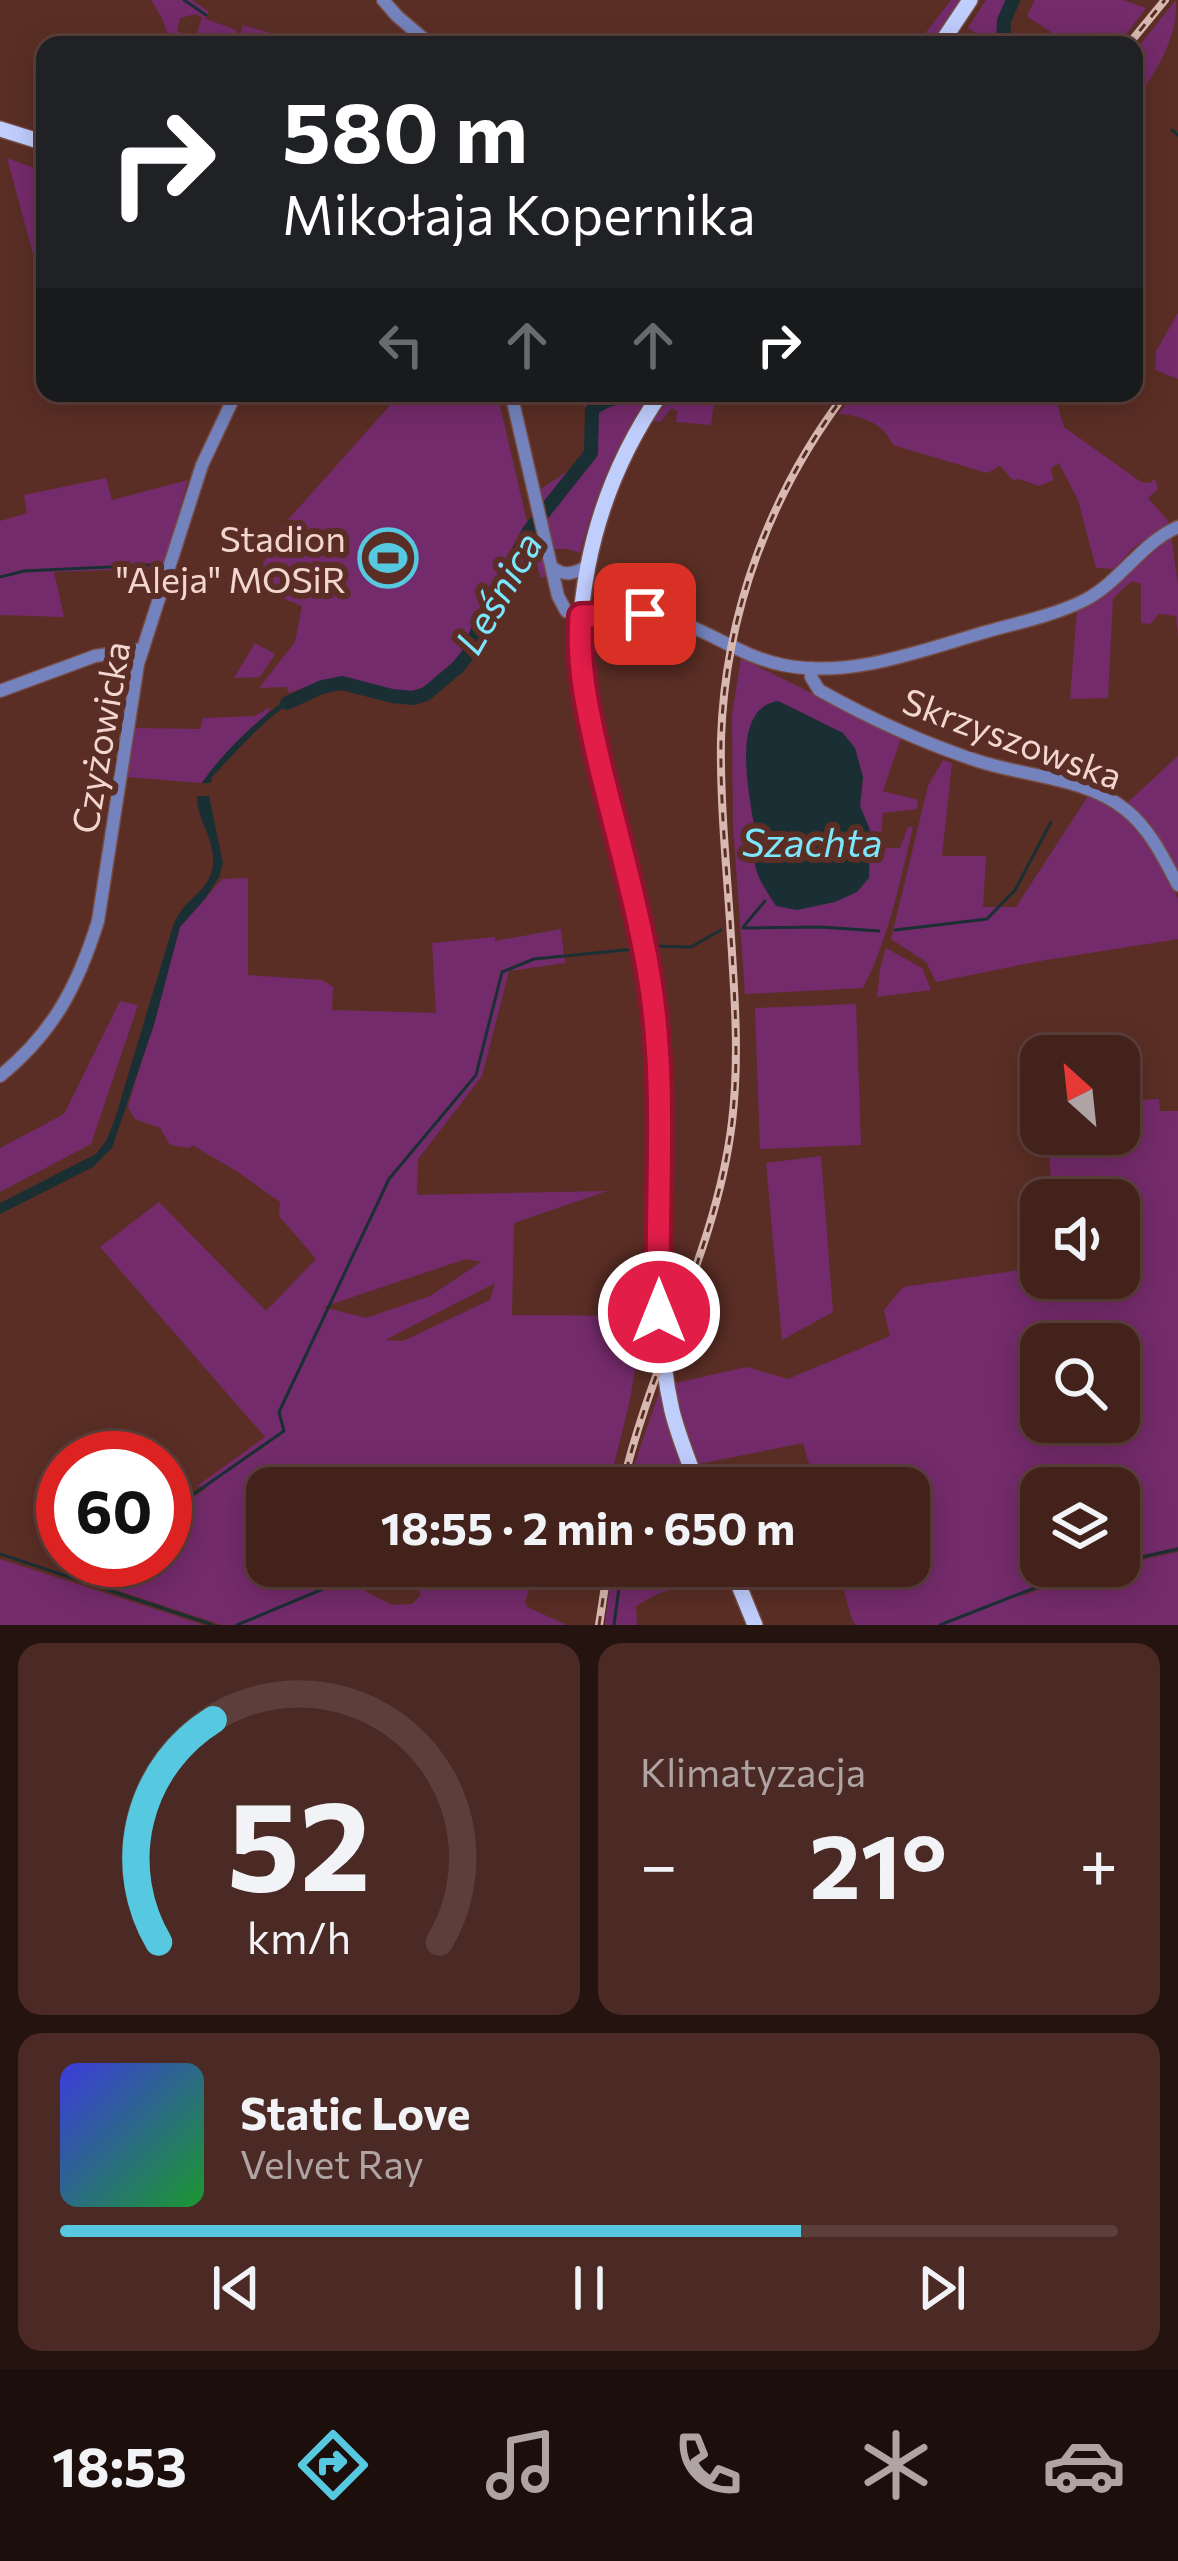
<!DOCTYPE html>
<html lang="pl">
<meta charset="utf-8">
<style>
body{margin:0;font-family:Commissioner,sans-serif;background:#4b2a25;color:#f1f3f6;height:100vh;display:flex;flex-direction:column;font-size:45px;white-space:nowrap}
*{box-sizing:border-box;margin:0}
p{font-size:39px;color:#afa4a3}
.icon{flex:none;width:66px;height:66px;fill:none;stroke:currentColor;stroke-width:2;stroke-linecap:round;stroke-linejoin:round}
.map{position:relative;height:1625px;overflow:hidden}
.sheet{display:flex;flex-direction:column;gap:18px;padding:18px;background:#25130f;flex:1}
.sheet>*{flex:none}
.guide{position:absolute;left:36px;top:36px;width:1107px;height:366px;border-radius:24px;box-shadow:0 6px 30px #0003,0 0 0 3px #5c3f3b;background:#202124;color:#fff;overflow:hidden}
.needle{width:78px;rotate:333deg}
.tools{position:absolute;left:1020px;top:1035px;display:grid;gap:24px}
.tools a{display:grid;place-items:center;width:120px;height:120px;border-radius:24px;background:#44221c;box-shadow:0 6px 30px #0003,0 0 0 3px #5c3f3b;font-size:60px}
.speed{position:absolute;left:36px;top:1431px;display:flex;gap:24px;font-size:60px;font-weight:700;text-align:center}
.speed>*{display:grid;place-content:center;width:156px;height:156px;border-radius:50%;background:#44221c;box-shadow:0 6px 30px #0003,0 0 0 3px #5c3f3b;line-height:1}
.speed .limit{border:18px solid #d22;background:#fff;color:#111}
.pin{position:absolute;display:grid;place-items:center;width:102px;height:102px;color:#fff;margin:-51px;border-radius:24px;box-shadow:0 6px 18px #0006}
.me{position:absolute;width:132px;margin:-66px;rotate:0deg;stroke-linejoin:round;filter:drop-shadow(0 0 9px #0008)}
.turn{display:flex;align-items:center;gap:42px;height:252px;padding:0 48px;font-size:54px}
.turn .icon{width:156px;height:156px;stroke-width:2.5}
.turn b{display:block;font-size:84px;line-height:102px}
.lanes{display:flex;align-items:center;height:114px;padding:0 48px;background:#0003;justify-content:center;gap:60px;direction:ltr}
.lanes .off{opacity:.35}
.big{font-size:90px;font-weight:700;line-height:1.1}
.sheet .card{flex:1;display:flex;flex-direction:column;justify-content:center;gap:18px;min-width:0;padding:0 42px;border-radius:24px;background:#4b2a25}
.sheet .dial{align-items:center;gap:0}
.dial svg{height:312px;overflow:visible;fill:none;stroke:#5c3f3b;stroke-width:7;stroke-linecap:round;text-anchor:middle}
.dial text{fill:#f1f3f6;stroke:none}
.song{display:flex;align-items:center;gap:36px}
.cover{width:144px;height:144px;border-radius:18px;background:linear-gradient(135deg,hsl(240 70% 55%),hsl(130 70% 35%))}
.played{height:12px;border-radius:6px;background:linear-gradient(90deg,#56c9e0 70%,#5c3f3b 70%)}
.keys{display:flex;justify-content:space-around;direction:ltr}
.heat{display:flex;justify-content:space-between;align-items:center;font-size:66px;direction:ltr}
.sheet .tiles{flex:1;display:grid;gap:18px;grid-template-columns:1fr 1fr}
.card:last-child{grid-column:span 2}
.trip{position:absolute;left:246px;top:1467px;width:684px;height:120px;border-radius:24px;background:#44221c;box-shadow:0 6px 30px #0003,0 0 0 3px #5c3f3b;font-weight:700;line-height:120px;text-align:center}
.dock{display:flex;height:192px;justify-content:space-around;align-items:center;background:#1b0e0b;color:#afa4a3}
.dock .icon{width:84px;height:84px}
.dock .selected{color:#56c9e0}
.dock b{font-size:54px;color:#f1f3f6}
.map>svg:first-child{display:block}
</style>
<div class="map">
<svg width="1178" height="1625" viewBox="0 0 1178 1625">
<rect width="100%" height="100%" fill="#5a2e25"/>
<g fill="#742b6b" fill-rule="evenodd">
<path d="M151,0H192L209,12L205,19L237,30L232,45H222L196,36L202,17L196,14L180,18L177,31L195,37V45H189V42L167,33L162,18Z"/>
<path d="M951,0H961L930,45H916Z"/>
<path d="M986,0H1009L1001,22L1000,45H993L968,28Z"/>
<path d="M1035,0H1123L1146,8L1118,45H1070L1027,16Z"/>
<path d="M1176,0C1178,39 1156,71 1134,103V52Z"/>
<path d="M243,25L284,37L281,45H237Z"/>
<path d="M7,158L45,172V298Z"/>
<path d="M1178,313V379L1155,370L1156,351Z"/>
<path d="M401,393H497L528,526L514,553L533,521L547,576L541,578L536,562L526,566L462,668L432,693L425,692L434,681L412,693L395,692L348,678L325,680L289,693L287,687L259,688L295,642L302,606L253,586L279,530Z"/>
<path d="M574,393H653C615,442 596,494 580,553L567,549H553L541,489L568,471L588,452L587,409L573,395Z"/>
<path d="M674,393H718L714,403L711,425L676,422L677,411L672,408L660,422L652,421Z"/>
<path d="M855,393H1054L1064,427L1141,482L1150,483L1155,479L1158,489L1148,498L1169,522L1132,549L1114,569L1096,568L1078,500L1059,463L1051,468L1053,480L1039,486L1019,479L1013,480L1000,466L987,473L893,445C884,423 860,415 838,414Z"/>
<path d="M106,478L112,500L188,480L163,568L54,572L64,617L0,615V521L27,513L24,495Z"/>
<path d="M1171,536L1178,584V637L1176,616L1159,614L1150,624L1141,623V584L1132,581L1113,598L1108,698L1070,699L1077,610L1109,591Z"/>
<path d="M255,643L275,654L260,677L234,678Z"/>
<path d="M741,658L901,738L883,791L918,800L917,809L883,813L880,848H900L908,827H913C900,881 889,938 863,988L745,994L733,825L732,715ZM778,701L843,733L863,777L860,806L870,830L755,867L754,825Z"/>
<path d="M270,707L268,713L201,783L127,777L135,728L200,729L203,718L255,716Z"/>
<path d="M1178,756V874L1127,803Z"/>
<path d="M943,760L952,763L942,856H986L983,907H1016L1088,796L1122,814L1142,835L1178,898V939L1040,961L936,982L926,962L891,939L928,786Z"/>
<path d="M248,878V975L322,980L333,987L332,1010L436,1013L432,943L495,937V941L561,929L565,963L509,971L482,1076L418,1159L417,1195L607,1191L514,1223L512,1315L636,1316L644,1320L629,1404L610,1481L606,1482L604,1488H267V1566H335L368,1593L392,1605L412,1604L421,1595L407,1566H537L525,1602L527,1607L567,1625H222L80,1578L105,1560H165V1517L207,1488L197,1486L265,1437L100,1247L159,1202L266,1311L316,1259L279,1216L280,1202L238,1172L192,1145L189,1148L170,1145L160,1128L135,1119L128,1107L180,927L222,879ZM466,1259L481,1262L430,1296L366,1318L323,1307ZM495,1283L490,1300L403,1341L385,1340Z"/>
<path d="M886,948L922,968L931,990L877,997L880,969Z"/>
<path d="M120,1001L138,1005L91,1144L0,1192V1148L64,1114Z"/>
<path d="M856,1004L861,1145L760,1149L755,1008Z"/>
<path d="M1159,1099L1160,1111H1178V1547L1119,1561V1488H1041V1566H1096L1068,1573L1015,1599L1081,1573L1178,1552V1625H856L852,1620L837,1566H909V1488H816L803,1443L699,1464L680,1421L675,1383L747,1367L788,1379L890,1336L884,1310L903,1287L1041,1267V1278H1119V1200H1052L1048,1134H1119V1101ZM1041,1344H1119V1422H1041Z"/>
<path d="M821,1156L833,1312L782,1340L766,1163Z"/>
<path d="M659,1393L682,1463L693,1488H626Z"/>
<path d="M0,1559L204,1625H0Z"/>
<path d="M612,1566H701L704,1578L655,1595L636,1606L637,1625H605Z"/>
</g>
<g fill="#1a2f34">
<path d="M298,692L300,697C267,715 238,750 212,777L211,783H202C222,752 266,711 298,692Z"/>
<path d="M778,701L843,733L855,748L863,777L860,806L870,830L869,878L857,892L835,902L797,910L776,906C768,893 757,879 755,864C753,851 757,838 754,826C749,792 730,708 778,701Z"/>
<path d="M197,796H209L223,863L219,877L205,899L180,927L154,1025L112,1148L93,1167L0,1214V1203L96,1154L106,1141L114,1122L169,939C172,929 175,919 181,911C193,895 212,886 213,863C215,839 196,819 197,796Z"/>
</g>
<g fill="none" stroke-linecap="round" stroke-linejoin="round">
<g stroke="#1a2f34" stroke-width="3">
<path d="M184,0L206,15"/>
<path d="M1172,130L1178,135"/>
<path d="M0,577L24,571L152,565"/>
<path d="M744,926L765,901"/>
<path d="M743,928L820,927L879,931"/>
<path d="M895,930L987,919L1015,890L1051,822"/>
<path d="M652,946L691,947L721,930"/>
<path d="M165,1514L284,1431L279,1412L389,1179L476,1075L502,972L534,959L635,949"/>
<path d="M0,1554L213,1625"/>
<path d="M1119,1562L1178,1549"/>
<path d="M78,1576L101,1560"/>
<path d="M237,1625L354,1576"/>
<path d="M614,1625L622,1566"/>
<path d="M940,1625L1032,1589L1099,1566"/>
</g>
<g stroke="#1a2f34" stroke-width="14">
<path d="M1003,45L1004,21L1013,0"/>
<path d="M287,703L322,687L342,683L392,696L413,698L426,694L458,667L469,653L482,619L529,531L591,453L592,410C620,383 662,408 695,393"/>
</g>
<defs>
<g id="minor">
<path d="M383,0L397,16L431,45"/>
<path d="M511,393L558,596L566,611C595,628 633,608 665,617C706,628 741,657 783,665C851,679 925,649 989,631C1021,622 1055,615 1085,600C1121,581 1141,543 1178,527"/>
<path d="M553,568C565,577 575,573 588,566"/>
<path d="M811,668V677L819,690C869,718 923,743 978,761C1027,777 1085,777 1126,810C1150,829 1164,859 1178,885"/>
<path d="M0,691L95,656L143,649"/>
<path d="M0,1076C54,1032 78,985 98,921L138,664L202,465L236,393"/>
</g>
<g id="major">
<path d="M940,45L970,0"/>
<path d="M0,129L45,143"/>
<path d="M661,393C612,464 585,543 580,630C577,675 590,721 600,764C619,843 643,923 653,1004C662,1073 661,1143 660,1212C659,1279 657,1345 672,1411C679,1438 689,1463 699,1488"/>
<path d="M731,1566L755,1625"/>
</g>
</defs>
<use href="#minor" stroke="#764c44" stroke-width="15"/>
<use href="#major" stroke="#764c44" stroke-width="18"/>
<use href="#minor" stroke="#7483be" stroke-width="12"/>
<use href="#major" stroke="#c0cefe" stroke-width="15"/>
<defs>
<g id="rail">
<path d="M1128,45L1165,0"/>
<path d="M622,1488C650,1364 717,1249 732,1122C740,1055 734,988 730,921C726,861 720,800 721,739C725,613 770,493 846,393"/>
<path d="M599,1625L608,1566"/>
</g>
</defs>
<use href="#rail" stroke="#d8b9b1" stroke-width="8"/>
<use href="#rail" stroke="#5a2e25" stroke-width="3" stroke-dasharray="9" stroke-linecap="butt"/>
</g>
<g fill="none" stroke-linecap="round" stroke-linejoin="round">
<defs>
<path id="route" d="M645,614L581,616C577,666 588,713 599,761C616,832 637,903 649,975C668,1087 655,1200 659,1312"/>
</defs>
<use href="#route" stroke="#92132f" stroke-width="30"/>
<use href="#route" stroke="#e11d48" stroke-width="21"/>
</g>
<defs>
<symbol id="stadium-ring" viewBox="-11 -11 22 22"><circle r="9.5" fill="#5a2e25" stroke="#56c9e0" stroke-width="1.5"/><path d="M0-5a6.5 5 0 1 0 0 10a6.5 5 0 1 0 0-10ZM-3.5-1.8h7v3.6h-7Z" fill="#56c9e0"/></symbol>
</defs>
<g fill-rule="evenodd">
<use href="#stadium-ring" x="355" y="525" width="66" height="66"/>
</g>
<g text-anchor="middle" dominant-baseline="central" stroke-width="12" stroke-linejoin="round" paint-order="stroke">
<g font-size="36" fill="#f3d6cf" stroke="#5a2e25" text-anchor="end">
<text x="346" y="537">Stadion<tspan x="346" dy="41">"Aleja" MOSiR</tspan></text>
</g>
<g font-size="36" fill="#f3d6cf" stroke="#5a2e25">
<text transform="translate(99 737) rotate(-80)">Czyżowicka</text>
<text transform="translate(1013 737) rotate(20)">Skrzyszowska</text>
</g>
<g font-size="39" font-style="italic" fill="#7be7fd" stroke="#5a2e25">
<text transform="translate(497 592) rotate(-60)">Leśnica</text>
<text x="812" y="841">Szachta</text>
</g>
</g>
</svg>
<div class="tools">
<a><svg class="needle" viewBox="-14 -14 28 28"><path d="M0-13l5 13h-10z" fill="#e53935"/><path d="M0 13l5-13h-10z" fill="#afa4a3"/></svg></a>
<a><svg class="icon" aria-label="sound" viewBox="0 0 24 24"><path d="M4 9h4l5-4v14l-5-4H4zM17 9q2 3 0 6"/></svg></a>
<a><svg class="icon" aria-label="search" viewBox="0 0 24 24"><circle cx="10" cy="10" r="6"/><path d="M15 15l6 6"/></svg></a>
<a><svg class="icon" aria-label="layers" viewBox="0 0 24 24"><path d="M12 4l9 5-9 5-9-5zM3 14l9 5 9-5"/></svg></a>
</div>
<div class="speed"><div class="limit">60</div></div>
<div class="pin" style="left:645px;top:614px;background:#d93025"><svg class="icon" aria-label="arrive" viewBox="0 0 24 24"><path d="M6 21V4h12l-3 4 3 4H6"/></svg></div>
<svg class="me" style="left:659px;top:1312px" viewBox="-20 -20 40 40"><circle r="17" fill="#e11d48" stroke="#fff" stroke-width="3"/><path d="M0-11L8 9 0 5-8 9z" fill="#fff"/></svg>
<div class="trip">18:55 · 2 min · 650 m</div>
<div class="guide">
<div class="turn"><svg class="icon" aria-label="right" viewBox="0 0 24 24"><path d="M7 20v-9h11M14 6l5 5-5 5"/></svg><div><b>580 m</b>Mikołaja Kopernika</div></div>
<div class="lanes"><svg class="icon off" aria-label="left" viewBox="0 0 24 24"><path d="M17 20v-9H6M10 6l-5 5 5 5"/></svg><svg class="icon off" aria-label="ahead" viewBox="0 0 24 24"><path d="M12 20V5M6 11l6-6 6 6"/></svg><svg class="icon off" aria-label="ahead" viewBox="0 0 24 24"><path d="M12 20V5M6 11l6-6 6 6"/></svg><svg class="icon" aria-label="right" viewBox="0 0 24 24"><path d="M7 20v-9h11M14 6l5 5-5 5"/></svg></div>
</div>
</div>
<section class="sheet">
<div class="tiles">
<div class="card dial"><svg viewBox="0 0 100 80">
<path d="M14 69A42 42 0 1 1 86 69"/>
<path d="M14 69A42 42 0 0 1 28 12" stroke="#56c9e0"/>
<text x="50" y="56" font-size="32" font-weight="700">52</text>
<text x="50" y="72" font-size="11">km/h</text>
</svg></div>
<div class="card"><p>Klimatyzacja</p>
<div class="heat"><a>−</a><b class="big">21°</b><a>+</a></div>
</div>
<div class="card">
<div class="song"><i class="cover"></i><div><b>Static Love</b><p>Velvet Ray</p></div></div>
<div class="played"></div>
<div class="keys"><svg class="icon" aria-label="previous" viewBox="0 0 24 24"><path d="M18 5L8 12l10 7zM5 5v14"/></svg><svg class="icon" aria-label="pause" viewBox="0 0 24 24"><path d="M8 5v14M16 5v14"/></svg><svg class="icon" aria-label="next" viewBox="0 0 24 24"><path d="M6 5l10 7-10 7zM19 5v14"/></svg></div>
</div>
</div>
</section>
<nav class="dock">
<b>18:53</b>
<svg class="icon selected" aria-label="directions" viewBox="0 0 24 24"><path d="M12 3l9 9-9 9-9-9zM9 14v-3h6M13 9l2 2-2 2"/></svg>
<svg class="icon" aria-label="music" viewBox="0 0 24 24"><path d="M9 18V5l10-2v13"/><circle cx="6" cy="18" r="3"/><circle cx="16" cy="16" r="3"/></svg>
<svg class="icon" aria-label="phone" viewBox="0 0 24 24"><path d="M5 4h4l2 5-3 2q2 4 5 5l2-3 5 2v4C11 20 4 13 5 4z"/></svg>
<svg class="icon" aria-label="climate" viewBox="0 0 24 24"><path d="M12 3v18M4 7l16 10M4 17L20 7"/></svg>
<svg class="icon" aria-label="car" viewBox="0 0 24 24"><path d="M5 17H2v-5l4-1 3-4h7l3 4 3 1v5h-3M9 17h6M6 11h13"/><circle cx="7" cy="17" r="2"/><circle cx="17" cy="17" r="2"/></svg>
</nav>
